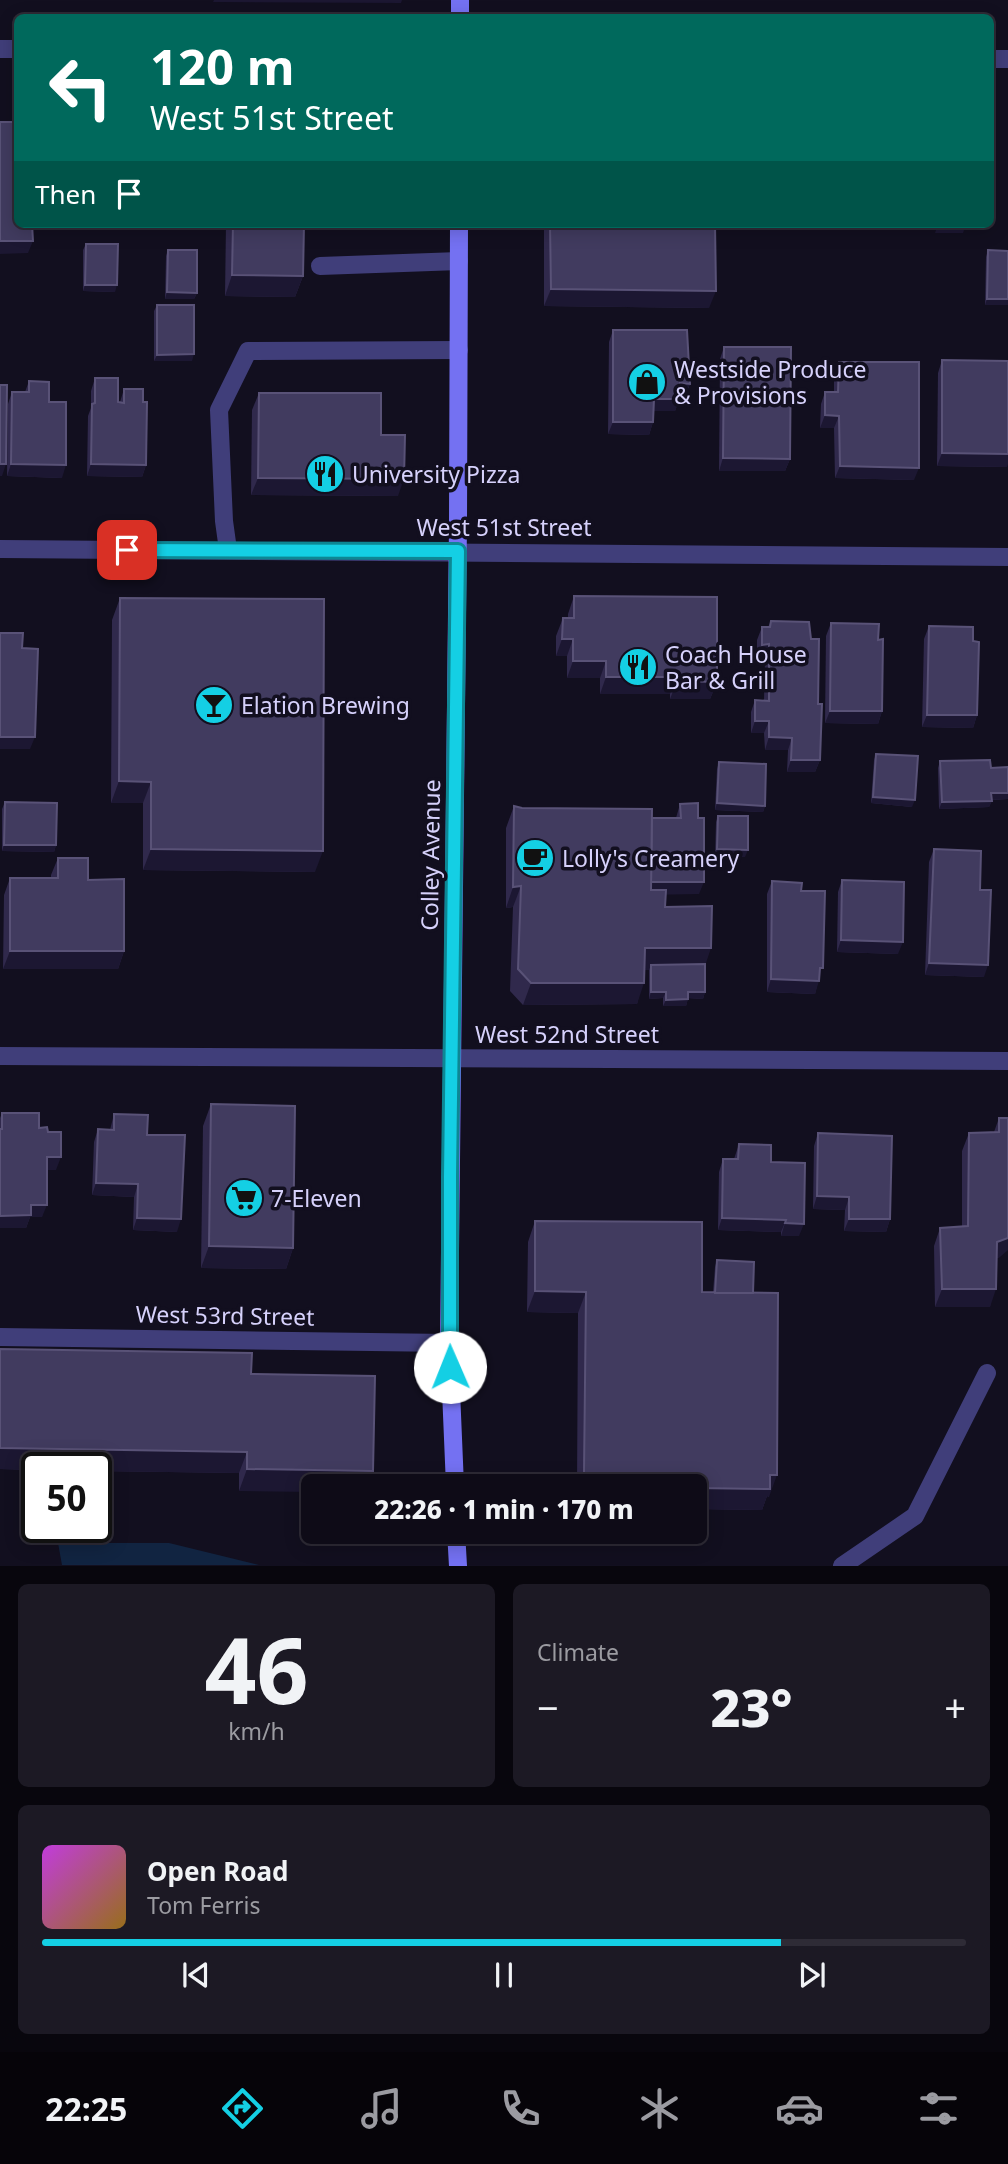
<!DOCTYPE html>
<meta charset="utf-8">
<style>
body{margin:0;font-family:"Noto Sans",sans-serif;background:#1c1924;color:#f1f3f6;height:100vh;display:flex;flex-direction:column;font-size:26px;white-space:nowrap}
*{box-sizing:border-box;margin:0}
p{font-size:23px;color:#9b9ba1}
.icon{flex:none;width:38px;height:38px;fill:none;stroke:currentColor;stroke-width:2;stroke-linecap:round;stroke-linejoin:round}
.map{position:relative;height:1566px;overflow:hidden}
.panel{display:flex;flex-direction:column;gap:18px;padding:18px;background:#08060d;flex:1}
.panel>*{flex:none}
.guide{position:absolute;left:14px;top:14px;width:980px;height:214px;border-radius:10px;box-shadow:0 4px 18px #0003,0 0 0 2px #2e2b36;background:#00695c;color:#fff;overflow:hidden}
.speed{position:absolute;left:21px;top:1452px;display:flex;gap:14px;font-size:35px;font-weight:700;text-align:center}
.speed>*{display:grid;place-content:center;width:91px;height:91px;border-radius:50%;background:#0e0b17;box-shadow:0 4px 18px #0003,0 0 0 2px #2e2b36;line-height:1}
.speed .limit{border:4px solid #111;border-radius:10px;background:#fff;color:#111}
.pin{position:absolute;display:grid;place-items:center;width:60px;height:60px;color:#fff;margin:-30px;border-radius:14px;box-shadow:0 4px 10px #0006}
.me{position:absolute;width:77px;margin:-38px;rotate:359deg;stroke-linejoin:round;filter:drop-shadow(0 0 5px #0008)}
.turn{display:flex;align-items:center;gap:24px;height:147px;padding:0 21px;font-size:32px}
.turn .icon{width:91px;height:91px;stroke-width:2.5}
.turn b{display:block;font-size:49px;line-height:60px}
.then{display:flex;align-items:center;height:66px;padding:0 21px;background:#0003;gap:14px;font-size:26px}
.big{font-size:52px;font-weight:800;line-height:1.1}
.panel .card{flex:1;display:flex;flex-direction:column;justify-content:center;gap:10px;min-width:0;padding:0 24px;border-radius:10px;background:#1c1924}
.panel .dial{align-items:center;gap:0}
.dial b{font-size:91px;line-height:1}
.song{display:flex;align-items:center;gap:21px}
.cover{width:84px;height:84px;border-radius:10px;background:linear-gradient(135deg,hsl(290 70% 55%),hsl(40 70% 35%))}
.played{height:7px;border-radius:4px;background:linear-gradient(90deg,#14cfe4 80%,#2e2b36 80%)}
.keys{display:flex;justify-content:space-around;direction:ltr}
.heat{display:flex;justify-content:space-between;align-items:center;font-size:38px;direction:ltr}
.panel .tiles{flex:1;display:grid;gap:18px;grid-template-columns:1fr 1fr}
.card:last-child{grid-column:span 2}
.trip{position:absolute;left:301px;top:1474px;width:406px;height:70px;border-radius:10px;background:#0e0b17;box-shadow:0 4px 18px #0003,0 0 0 2px #2e2b36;font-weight:800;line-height:70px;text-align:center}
.menu{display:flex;height:112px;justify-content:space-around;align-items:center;background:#060409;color:#9b9ba1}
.menu .icon{width:49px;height:49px}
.menu .on{color:#14cfe4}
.menu b{font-size:32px;color:#f1f3f6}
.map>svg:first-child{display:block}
</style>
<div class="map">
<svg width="1008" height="1566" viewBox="0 0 1008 1566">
<rect width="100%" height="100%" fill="#120f1f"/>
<path fill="#112441" d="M58,1543H169L259,1565H62Z"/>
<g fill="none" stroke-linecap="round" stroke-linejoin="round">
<g stroke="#403e7a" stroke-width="18">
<path d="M320,266L459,261"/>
<path d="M228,550L224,521L219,410L248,351L459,350"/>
<path d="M842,1566L915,1516L987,1373"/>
</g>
<g stroke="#403e7a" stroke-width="18">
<path d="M0,49H18"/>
<path d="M990,59H1008"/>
<path d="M0,549L1008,557"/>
<path d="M0,1056L1008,1061"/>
<path d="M0,1337L449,1343"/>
</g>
<g stroke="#7471f2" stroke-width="18">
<path d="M460,18V0"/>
<path d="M455,1486L449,1343L458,523L459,224"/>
<path d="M456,1531L458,1566"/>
</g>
</g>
<g fill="#30294c">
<path d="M226,224H304L303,276L295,297L225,296Z"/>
<path d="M544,224H715L709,308L544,306Z"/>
<path d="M86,244L115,292L83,291V250Z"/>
<path d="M168,250L197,293L194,299H165L166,256Z"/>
<path d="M988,250L1008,251V305H985L986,257Z"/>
<path d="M157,305L192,361H154V311Z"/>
<path d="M613,330L690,384L685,396H680L675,411H654L653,422L649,435L608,434L609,342Z"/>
<path d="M724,347L790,459L785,471H719L720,359Z"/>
<path d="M942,360L1007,467L937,466L938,373Z"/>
<path d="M839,362L914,480L835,478L834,428H820L821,404L825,392H834V375Z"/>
<path d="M95,378L118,402H120L124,389L143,402L146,465L142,477L87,476L88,416L91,408V391Z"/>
<path d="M29,381L49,402L62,478L7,476L8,404L12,392H25Z"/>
<path d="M259,393L381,435L398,496L251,495L252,410Z"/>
<path d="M574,596L717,682L710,699H670V694H600V678H567V656H556V636L563,618H568V614Z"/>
<path d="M120,598L315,872L143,870V803H111L112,620Z"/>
<path d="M771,621L818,704L820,760L815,772H787L788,750H765L764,733H751V712L755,700L764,701L765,657H757V640L762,627H768Z"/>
<path d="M831,623L882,711L878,724L825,723L826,636Z"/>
<path d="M929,626L973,641L977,715L973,728L922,727L924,639Z"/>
<path d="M876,754L912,807L871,803L874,760Z"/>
<path d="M940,761L991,768L1008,767V799L992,800L989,807L939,809L938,768Z"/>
<path d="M719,762L765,806L763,812L715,810L717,769Z"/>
<path d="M5,802L56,845L54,852L2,851V809Z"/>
<path d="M680,804L699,894H666L665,907L705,966V992L703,999L688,998L686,1006H663V998L649,999V970H645L637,1004L523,1005L510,991L513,907L506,908V828L514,806L522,808L652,818H676Z"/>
<path d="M718,816L745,857L715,856L716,822Z"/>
<path d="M934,849L980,890L984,977L925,975L929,862Z"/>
<path d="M58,858L124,951L118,969H3L4,895L10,878H51V875Z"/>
<path d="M842,880L898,954L837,952L838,892Z"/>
<path d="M772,881L801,891L819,977L815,994L767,992V894Z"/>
<path d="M211,1104L293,1248L286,1269L201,1268L203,1126Z"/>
<path d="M2,1113L48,1132L56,1170H47L42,1217H30L26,1228H0V1118Z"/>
<path d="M114,1114L147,1135L177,1232L133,1230L134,1197L92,1195L94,1142L98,1129L110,1130Z"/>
<path d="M999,1118L1000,1257L996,1258L990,1307H935L934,1246L940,1228L962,1227V1151L969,1133L994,1132Z"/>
<path d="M818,1133L890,1219L886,1232L844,1231L845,1210L813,1209L814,1146Z"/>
<path d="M739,1144L771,1162L799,1236H781V1232L718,1230L719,1172L723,1159H734Z"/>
<path d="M535,1221L702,1292H713L715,1267L717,1260L753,1293L769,1497L767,1496L762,1510L695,1509V1486H577L578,1313L527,1312L528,1242Z"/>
<path d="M0,1349L251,1374L375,1376L239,1491V1473L96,1471V1468H37V1470L0,1469Z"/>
</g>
<g fill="#1c1732">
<path d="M214,0H402L401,3L213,2Z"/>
<path d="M166,224H181L180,226L165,227Z"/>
<path d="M790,224H809L807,230H788Z"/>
<path d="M938,224H966L963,233H935Z"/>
<path d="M0,241H33L28,253L0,254Z"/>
<path d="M232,275L303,276L295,297L225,296Z"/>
<path d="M85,285H117L115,292L83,291Z"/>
<path d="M551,289L716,291L709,308L544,306Z"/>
<path d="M167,292L197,293L194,299H165Z"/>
<path d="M987,299H1008V305H985Z"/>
<path d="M194,354L192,361H154L157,355Z"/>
<path d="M680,383L690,384L685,396H675Z"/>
<path d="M654,399H680L675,411H649Z"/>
<path d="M825,415L839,416L834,428H820Z"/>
<path d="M613,422H653L649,435L608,434Z"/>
<path d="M942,453L1008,454V464L1007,467L937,466Z"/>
<path d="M723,458L790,459L785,471H719Z"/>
<path d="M0,464H6L2,476H0Z"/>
<path d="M11,464L66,465L62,478L7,476Z"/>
<path d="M91,464L146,465L142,477L87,476Z"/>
<path d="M840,466L919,468L914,480L835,478Z"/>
<path d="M258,478L404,479L398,496L251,495Z"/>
<path d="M562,639H573L567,656H556Z"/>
<path d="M769,644L765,657H757L762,645Z"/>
<path d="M573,661H606L600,678H567Z"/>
<path d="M606,677H677L670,694H600Z"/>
<path d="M677,681L717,682L710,699H670Z"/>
<path d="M830,711H882L878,724L825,723Z"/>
<path d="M927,715H977L973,728L922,727Z"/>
<path d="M755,721H769L764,733H751Z"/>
<path d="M0,737H35L30,749H0Z"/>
<path d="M769,737L792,738L788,750H765Z"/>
<path d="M791,760H820L815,772H787Z"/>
<path d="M119,781L151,782L143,803H111Z"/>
<path d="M991,793H1008V799L989,800Z"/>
<path d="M873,797L915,800L912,807L871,803Z"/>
<path d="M992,801L989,807L939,809L942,802Z"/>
<path d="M717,803L765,806L763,812L715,810Z"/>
<path d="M4,845H56L54,852L2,851Z"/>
<path d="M151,849L323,851L315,872L143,870Z"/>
<path d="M717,849L748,850L745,857L715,856Z"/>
<path d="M650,882H704L699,894L646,895Z"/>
<path d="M521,886L513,907L506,908L513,887Z"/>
<path d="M841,940L903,942L898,954L837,952Z"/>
<path d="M645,948H711L704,969L651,965L649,970H637Z"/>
<path d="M10,951H124L118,969H3Z"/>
<path d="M929,963L988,965L984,977L925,975Z"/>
<path d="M771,979L819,981L815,994L767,992Z"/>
<path d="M531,983H644L637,1004L523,1005Z"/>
<path d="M651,992H666L663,998L649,999Z"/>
<path d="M688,992H705L703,999L686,998Z"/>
<path d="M688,999L686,1006H663L666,1000Z"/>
<path d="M47,1157H61L56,1170H42Z"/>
<path d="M96,1183L138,1184L134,1197L92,1195Z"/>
<path d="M817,1196L849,1197L845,1210L813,1209Z"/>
<path d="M31,1205H47L42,1217H30L26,1228H0V1216Z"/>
<path d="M137,1218L181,1219L177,1232L133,1230Z"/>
<path d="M722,1218L786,1220L781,1232L718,1230Z"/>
<path d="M849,1219H890L886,1232L844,1231Z"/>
<path d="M785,1223L804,1224L799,1236H781Z"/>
<path d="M1008,1238V1250L1000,1257L990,1259L997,1242Z"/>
<path d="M209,1246L293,1248L286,1269L201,1268Z"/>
<path d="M942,1289H996L990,1307H935Z"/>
<path d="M535,1291L586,1292L578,1313L527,1312Z"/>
<path d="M0,1448L247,1452L239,1473L96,1471V1468H37V1470L0,1469Z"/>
<path d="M247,1469L373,1471L368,1486H313V1492L239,1491Z"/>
<path d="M584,1473L682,1474L678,1486H580Z"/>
<path d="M770,1475H777L769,1497L767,1496L762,1510L695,1509V1488Z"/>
</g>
<g fill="#413b5f" stroke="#595277" stroke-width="2">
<path d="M0,122H18V224H32L33,241H0Z"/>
<path d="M233,224H304L303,276L232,275Z"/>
<path d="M550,224H715L716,291L551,289Z"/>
<path d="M86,244H118L117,285H85Z"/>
<path d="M168,250H197V293L167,292Z"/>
<path d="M988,250L1008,251V299H987Z"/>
<path d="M157,305H194V354L157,355Z"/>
<path d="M613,330H687L690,384L680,383V399H654L653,422H613Z"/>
<path d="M724,347H791L790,459L723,458Z"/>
<path d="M942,360L1008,361V454L942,453Z"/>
<path d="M839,362H919V468L840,466L839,416L825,415V392H838Z"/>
<path d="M95,378H118V402L124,403V389H143V402H147L146,465L91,464L92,404L95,403Z"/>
<path d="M29,381L49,382V402H66V465L11,464L12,392H29Z"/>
<path d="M0,385H7L6,464H0Z"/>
<path d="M259,393H381V435H405L404,479L258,478Z"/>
<path d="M574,596L717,597V682L677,681V677H606V661H573V639H562L563,618H574Z"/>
<path d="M120,598L324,599L323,851L151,849V782L119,781Z"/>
<path d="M771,621L809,622L811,639H819L818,704H822L820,760H791L792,738L769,737V721H755V700L769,701V644L762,645V627H770Z"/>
<path d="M831,623L879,624L878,640L883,639L882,711H830Z"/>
<path d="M929,626L973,627V641L979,642L977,715H927Z"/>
<path d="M0,633H23L22,648L38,649L35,737H0Z"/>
<path d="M876,754L918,756L915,800L873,797Z"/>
<path d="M990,760L991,768L1008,767V793H991L992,801L942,802L940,761Z"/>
<path d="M719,762L766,764L765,806L717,803Z"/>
<path d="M5,802L57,803L56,845H4Z"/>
<path d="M698,803V818H704V882H651L652,818H681L680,804Z"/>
<path d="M514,806L522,808L652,809L651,890H666L665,907L712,906L711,948H645L644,983H531L518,969L521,886L513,887Z"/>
<path d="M718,816H748V850L717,849Z"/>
<path d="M934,849L981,851L980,890H991L988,965L929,963Z"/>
<path d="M58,858H88V880L124,879V951H10V878H58Z"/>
<path d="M842,880L904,882L903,942L841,940Z"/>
<path d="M772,881L802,883L801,891H825L823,968H820L819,981L771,979Z"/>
<path d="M705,964V992H688V999L666,1000V992H651V965Z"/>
<path d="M211,1104L295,1106L293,1248L209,1246Z"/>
<path d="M2,1113H39V1128L47,1127L48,1132H61V1157H47V1205H31V1215L0,1216V1129H2Z"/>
<path d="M114,1114L148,1115L147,1135H185L181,1219L137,1218L138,1184L96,1183L98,1129L114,1130Z"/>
<path d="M999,1118H1008V1238L997,1242L996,1289H942L940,1228L968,1226L969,1133L999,1132Z"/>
<path d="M818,1133L892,1136L890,1219H849V1197L817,1196Z"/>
<path d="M739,1144L771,1145V1162L805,1163L804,1224L785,1223L786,1220L722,1218L723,1159H738Z"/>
<path d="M535,1221L702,1222V1292L778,1293L777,1475H770V1489L695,1488V1486H682V1474L584,1473L586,1292L535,1291Z"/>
<path d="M717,1260L754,1262L753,1293H715Z"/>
<path d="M0,1349L252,1353L251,1374L375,1376L373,1471L247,1469V1452L0,1448Z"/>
</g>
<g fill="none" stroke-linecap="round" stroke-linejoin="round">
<defs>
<path id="route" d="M127,550L458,551L450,1177V1367"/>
</defs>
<use href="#route" stroke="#0d8794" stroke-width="18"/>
<use href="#route" stroke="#14cfe4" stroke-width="12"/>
</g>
<defs>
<symbol id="shop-disc" viewBox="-11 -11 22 22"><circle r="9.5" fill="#14cfe4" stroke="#120f1f"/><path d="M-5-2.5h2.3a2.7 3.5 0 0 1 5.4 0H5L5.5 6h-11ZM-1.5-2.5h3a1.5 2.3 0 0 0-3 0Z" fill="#111"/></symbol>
<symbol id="restaurant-disc" viewBox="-11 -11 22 22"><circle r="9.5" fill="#14cfe4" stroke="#120f1f"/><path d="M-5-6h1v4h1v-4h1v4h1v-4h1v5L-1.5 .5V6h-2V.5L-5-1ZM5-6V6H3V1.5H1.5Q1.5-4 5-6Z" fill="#111"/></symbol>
<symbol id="bar-disc" viewBox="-11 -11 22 22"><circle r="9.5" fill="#14cfe4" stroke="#120f1f"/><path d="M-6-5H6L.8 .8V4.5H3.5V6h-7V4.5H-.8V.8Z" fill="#111"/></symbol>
<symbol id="cafe-disc" viewBox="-11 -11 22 22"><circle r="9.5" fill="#14cfe4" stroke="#120f1f"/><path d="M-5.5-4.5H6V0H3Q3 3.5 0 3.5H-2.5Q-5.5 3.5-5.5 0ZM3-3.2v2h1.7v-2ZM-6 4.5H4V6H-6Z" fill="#111"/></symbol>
<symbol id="supermarket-disc" viewBox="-11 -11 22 22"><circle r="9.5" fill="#14cfe4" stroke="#120f1f"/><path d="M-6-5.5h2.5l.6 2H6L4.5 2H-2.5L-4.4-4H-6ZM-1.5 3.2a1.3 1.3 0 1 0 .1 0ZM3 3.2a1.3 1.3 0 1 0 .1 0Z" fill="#111"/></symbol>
</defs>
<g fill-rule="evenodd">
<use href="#shop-disc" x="625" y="360" width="44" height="44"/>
<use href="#restaurant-disc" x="303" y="452" width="44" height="44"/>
<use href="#restaurant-disc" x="616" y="645" width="44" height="44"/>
<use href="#bar-disc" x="192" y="683" width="44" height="44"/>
<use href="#cafe-disc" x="513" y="836" width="44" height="44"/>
<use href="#supermarket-disc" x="222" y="1176" width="44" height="44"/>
</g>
<g text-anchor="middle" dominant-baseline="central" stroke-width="7" stroke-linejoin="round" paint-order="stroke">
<g font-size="23" fill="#d6d1fb" stroke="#120f1f" text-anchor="start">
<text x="674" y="369">Westside Produce<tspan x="674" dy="26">&amp; Provisions</tspan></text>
<text x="352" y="474">University Pizza</text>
<text x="665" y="654">Coach House<tspan x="665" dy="26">Bar &amp; Grill</tspan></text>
<text x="241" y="705">Elation Brewing</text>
<text x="562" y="858">Lolly's Creamery</text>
<text x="271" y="1198">7-Eleven</text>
</g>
<g font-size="23" fill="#d6d1fb" stroke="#120f1f">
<text x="504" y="527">West 51st Street</text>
<text transform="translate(430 855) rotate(-89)">Colley Avenue</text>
<text x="567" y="1034">West 52nd Street</text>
<text transform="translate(225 1315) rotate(1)">West 53rd Street</text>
</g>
</g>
</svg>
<div class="speed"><div class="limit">50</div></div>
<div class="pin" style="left:127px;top:550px;background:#d93025"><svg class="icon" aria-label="arrive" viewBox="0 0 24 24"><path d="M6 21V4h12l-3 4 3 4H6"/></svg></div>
<svg class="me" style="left:450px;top:1367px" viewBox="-20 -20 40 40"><circle r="19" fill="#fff"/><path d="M0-13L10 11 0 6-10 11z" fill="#14cfe4"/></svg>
<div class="trip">22:26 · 1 min · 170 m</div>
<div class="guide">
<div class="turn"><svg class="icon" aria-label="left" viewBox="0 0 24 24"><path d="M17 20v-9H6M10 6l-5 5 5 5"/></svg><div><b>120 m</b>West 51st Street</div></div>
<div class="then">Then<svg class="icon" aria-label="arrive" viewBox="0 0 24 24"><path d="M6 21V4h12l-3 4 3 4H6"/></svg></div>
</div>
</div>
<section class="panel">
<div class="tiles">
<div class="card dial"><b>46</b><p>km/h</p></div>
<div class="card"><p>Climate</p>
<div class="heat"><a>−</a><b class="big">23°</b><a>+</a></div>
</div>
<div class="card">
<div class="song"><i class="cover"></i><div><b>Open Road</b><p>Tom Ferris</p></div></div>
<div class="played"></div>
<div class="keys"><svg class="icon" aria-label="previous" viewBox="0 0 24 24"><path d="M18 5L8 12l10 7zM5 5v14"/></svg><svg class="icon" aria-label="pause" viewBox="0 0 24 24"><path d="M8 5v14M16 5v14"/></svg><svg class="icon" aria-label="next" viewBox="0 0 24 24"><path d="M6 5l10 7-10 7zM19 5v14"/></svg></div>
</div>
</div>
</section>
<nav class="menu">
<b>22:25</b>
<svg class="icon on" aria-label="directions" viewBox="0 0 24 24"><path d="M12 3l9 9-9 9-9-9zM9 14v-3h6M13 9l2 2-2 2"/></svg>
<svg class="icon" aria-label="music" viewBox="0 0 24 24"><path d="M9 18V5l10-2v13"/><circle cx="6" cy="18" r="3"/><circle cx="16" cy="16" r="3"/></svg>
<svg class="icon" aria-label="phone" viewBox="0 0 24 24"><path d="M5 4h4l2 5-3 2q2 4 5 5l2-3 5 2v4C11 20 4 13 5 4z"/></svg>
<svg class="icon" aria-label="climate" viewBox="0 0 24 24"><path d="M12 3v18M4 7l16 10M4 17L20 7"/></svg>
<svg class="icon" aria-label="car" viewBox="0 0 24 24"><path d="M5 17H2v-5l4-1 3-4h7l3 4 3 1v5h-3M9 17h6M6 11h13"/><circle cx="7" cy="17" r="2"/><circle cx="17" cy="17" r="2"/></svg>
<svg class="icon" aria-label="filters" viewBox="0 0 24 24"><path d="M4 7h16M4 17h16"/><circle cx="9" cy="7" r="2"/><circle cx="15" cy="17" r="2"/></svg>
</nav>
